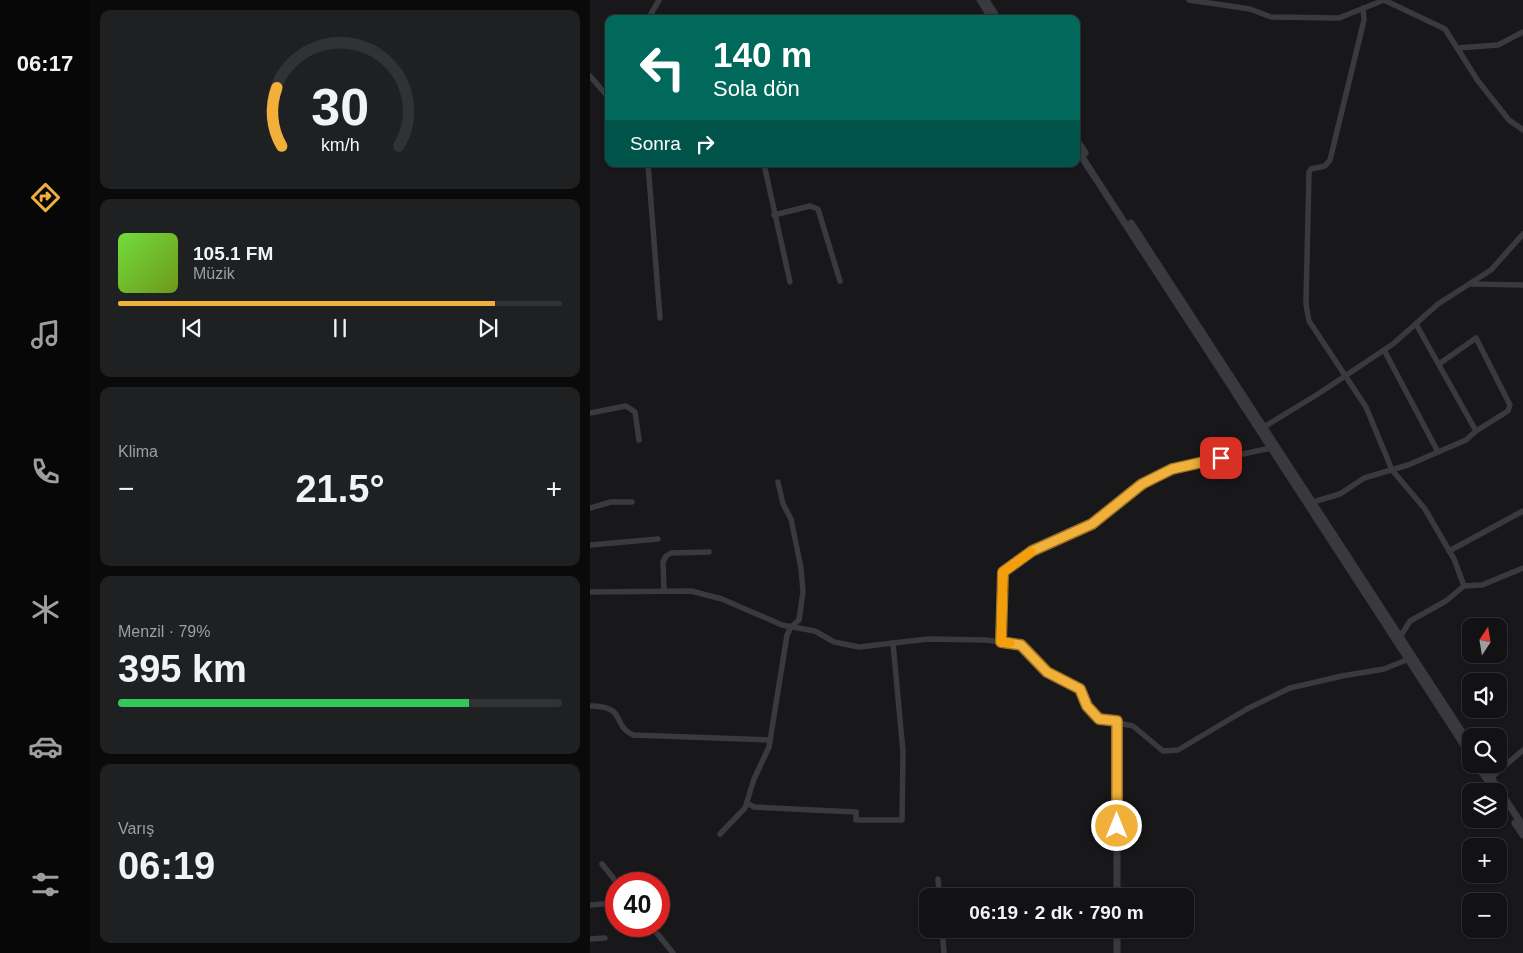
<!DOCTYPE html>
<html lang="tr">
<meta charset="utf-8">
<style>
body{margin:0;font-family:Helvetica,sans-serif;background:#1f2022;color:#f1f3f6;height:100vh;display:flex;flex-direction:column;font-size:19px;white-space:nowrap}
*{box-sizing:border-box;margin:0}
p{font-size:16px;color:#9c9ea0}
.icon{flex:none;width:28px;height:28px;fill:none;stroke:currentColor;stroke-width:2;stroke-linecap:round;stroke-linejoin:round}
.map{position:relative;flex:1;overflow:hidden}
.sheet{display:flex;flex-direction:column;gap:10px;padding:10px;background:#0a0a0b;width:500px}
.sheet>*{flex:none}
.hud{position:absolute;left:15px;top:15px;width:475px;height:152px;border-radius:10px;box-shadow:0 1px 4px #0004,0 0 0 1px #313234;background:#00695c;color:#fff;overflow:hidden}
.needle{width:32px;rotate:12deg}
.buttons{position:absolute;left:872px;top:618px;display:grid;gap:10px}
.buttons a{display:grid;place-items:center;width:45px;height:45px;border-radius:10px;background:#121214;box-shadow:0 1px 4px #0004,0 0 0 1px #313234;font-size:25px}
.speed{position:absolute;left:15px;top:872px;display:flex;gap:10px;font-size:25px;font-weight:700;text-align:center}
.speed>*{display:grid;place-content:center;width:65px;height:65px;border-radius:50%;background:#121214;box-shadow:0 1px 4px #0004,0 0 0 1px #313234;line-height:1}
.speed .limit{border:8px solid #d22;background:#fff;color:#111}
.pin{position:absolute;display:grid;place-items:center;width:42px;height:42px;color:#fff;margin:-21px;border-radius:10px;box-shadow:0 2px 8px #0006}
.me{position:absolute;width:55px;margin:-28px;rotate:0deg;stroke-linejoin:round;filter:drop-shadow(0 0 4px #0008)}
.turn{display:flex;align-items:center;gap:18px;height:105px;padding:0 25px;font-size:22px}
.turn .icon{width:65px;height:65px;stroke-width:2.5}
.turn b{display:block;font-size:35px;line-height:42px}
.then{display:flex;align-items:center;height:48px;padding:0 25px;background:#0003;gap:10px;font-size:19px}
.big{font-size:38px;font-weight:800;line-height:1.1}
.sheet .widget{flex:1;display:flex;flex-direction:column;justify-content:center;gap:8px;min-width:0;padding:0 18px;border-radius:10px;background:#1f2022}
.sheet .dial{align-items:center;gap:0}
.dial svg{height:130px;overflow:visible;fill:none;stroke:#313234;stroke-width:7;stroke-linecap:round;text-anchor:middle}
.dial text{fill:#f1f3f6;stroke:none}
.song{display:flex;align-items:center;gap:15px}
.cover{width:60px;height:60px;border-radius:8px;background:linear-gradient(135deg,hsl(100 70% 55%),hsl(80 70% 35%))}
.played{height:5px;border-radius:2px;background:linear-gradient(90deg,#f1b039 85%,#313234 85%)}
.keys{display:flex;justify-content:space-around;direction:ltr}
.heat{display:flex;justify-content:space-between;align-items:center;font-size:28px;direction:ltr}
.charge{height:8px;border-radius:4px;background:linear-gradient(90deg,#34c759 79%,#313234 0)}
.trip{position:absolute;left:329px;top:888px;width:275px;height:50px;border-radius:10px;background:#121214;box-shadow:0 1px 4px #0004,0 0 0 1px #313234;font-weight:800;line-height:50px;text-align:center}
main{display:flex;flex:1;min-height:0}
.dock{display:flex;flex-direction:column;width:90px;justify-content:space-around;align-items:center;background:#070708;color:#9c9ea0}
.dock .icon{width:35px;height:35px}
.dock .current{color:#f1b039}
.dock b{font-size:22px;color:#f1f3f6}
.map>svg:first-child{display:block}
</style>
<main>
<nav class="dock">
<b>06:17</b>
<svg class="icon current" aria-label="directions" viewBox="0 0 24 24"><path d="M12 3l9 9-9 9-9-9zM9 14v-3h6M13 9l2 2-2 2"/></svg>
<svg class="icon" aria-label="music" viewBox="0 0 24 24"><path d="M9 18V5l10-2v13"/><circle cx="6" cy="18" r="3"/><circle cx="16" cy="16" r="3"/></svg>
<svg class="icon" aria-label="phone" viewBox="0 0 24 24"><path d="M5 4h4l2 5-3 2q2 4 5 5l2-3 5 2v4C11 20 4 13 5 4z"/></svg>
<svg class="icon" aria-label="climate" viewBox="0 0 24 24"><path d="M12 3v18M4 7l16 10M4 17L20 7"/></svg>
<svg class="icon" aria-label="car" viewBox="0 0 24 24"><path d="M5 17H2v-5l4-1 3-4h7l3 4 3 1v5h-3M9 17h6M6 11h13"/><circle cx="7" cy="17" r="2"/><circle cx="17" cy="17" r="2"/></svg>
<svg class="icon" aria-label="filters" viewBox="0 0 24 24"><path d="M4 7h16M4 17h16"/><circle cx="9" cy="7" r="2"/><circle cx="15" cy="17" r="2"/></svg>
</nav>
<section class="sheet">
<div class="widget dial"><svg viewBox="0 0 100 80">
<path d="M14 69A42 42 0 1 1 86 69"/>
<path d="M14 69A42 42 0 0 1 11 33" stroke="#f1b039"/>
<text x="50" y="56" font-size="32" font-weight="700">30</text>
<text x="50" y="72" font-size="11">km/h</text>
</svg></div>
<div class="widget">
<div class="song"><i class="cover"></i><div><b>105.1 FM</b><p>Müzik</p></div></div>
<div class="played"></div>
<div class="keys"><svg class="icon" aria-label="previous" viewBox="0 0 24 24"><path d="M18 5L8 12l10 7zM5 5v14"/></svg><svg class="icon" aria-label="pause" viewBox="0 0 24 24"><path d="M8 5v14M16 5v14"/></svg><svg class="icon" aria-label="next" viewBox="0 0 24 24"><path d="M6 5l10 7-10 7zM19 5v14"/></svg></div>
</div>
<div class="widget"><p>Klima</p>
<div class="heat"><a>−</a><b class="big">21.5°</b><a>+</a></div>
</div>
<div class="widget"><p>Menzil · 79%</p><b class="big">395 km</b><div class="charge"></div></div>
<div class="widget"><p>Varış</p><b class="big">06:19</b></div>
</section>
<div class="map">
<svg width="933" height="953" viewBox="0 0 933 953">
<rect width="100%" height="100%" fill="#18181a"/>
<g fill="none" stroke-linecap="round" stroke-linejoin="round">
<g stroke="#393a3f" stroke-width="5.5">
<path d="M599,0L660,9L681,17L749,18L794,0L855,29L888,81L919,120L933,130"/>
<path d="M773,8L774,20L740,160L735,166L721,169L719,172L716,304L719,321L776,407L802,470L835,509L864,559L874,586L856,601L820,621L809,639"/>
<path d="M58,19L69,0"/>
<path d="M867,48L908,45L933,32"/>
<path d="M0,76L19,98"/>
<path d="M58,164L70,318"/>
<path d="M174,164L200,282"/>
<path d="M184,215L220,206L228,209L250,281"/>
<path d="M879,284L933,285"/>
<path d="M794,350L848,452"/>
<path d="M849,364L886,338L920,405L918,411L886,431"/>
<path d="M0,413L36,406L45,412L49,440"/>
<path d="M674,427L728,394L803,344L848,304L901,270L933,234"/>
<path d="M723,502L750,494L774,478L818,465L876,440L886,431L826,324"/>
<path d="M0,508L21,502H42"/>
<path d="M0,545L68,539"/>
<path d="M859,551L933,511"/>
<path d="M874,586L892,585L933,568"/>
<path d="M74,590L73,562L76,556L81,553L119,552"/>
<path d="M0,592L101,591L132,599L192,625L225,631L244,642L269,647L338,639L396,640L431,645L457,672L490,689L497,705L509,719L543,726L573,751L588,750L657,709L700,688L752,676L794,669L819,659"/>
<path d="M411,642L413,572L442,551L502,524L551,484L582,469L681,448"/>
<path d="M0,706C38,706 21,725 43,735L180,740"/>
<path d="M901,778L933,750"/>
<path d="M157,803L164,807L266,812V820H312L313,752L303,643"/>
<path d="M130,834L155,808L164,779L179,747L197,635L201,627L209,620L213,592L211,568L201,519L193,504L188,482"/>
<path d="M12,864L28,884"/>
<path d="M348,879L349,896"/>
<path d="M0,905L26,903"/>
<path d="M61,926L83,953"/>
<path d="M352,929L354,953"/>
<path d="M0,939L15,938"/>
</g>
<g stroke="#393a3f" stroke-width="7">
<path d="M390,0L402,19"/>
<path d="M396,0L408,19"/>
<path d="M486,139L495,153"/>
<path d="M486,148L881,756"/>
<path d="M541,223L881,746"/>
<path d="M886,764L905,791"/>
<path d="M892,764L933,826"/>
<path d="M925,823L933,835"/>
<path d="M527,896V721"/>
<path d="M527,953V929"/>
</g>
</g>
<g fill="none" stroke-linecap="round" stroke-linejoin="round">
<defs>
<path id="route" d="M527,826V721L509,719L497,706L490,689L457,672L431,645L411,642L413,572L442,551L502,524L552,484L582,469L631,458"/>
</defs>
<use href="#route" stroke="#9d7225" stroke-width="12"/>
<use href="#route" stroke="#f1b039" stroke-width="9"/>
<path stroke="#f59e0b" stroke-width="9" d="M420,643L411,642L413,572L441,552"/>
</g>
</svg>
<div class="buttons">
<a><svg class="needle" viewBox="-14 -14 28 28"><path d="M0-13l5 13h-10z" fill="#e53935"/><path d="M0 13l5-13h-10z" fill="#9c9ea0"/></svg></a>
<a><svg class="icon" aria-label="sound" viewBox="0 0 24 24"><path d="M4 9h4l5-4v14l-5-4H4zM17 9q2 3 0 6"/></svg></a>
<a><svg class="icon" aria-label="search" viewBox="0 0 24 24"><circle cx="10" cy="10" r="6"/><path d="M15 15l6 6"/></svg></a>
<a><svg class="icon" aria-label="layers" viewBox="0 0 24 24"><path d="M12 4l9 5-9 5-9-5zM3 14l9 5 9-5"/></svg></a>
<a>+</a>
<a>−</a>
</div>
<div class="speed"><div class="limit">40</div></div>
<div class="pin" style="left:631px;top:458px;background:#d93025"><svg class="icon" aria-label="arrive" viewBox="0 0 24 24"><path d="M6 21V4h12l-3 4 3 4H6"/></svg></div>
<svg class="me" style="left:527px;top:826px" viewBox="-20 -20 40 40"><circle r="17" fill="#f1b039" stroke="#fff" stroke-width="3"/><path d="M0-11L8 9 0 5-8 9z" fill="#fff"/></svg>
<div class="trip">06:19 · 2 dk · 790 m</div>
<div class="hud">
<div class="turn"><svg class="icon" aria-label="left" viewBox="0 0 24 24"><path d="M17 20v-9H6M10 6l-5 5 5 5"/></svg><div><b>140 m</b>Sola dön</div></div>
<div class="then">Sonra<svg class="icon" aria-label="right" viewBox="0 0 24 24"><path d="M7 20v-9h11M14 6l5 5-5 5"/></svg></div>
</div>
</div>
</main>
